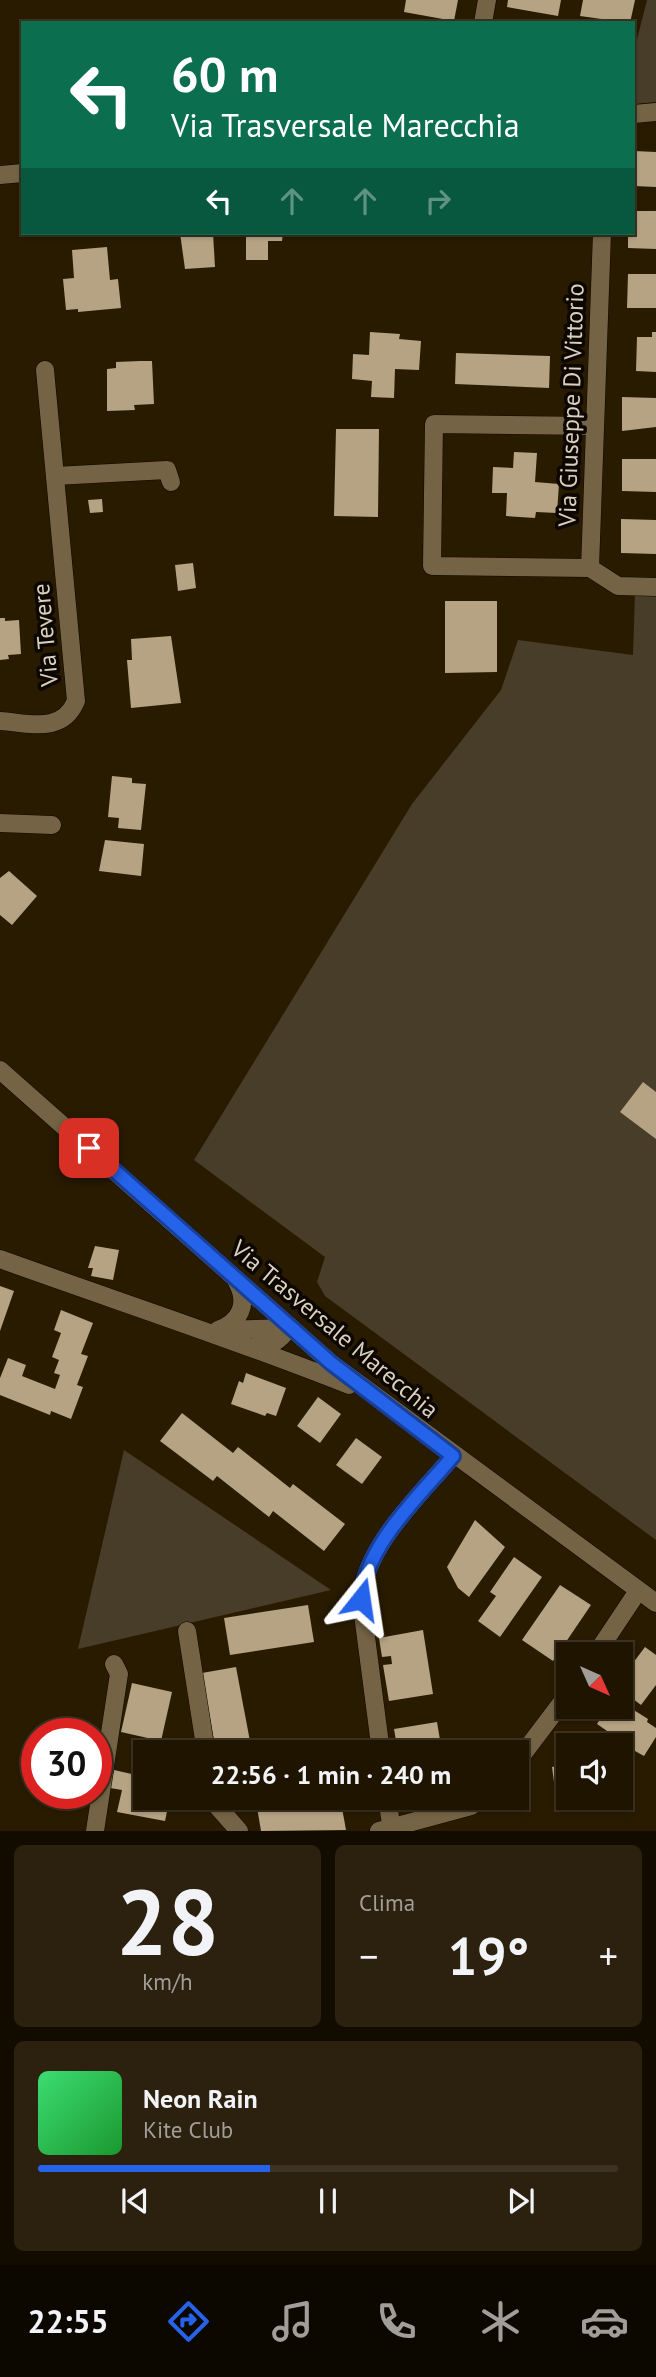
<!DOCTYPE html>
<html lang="it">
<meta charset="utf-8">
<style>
body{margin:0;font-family:"PT Sans",sans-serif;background:#2c210f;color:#f1f3f6;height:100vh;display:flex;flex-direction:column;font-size:26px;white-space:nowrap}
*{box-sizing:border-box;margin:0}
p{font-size:23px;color:#a19e99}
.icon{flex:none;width:38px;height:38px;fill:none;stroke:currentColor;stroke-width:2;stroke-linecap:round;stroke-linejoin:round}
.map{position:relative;height:1831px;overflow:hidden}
.panel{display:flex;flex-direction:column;gap:14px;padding:14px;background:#110b00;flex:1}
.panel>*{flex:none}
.top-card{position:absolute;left:21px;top:21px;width:614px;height:214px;border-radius:0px;box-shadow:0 2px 5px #0004,0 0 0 2px #3c3322;background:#0b6e4f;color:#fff;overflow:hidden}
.needle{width:46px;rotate:135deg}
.fabs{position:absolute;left:556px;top:1642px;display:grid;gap:14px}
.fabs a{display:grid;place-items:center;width:77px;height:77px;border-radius:0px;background:#1f1400;box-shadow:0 2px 5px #0004,0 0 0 2px #3c3322;font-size:35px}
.speed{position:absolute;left:21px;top:1718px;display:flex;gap:14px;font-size:35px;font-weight:700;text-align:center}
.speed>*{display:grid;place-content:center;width:91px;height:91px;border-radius:50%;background:#1f1400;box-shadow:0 2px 5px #0004,0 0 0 2px #3c3322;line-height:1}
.speed .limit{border:10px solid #d22;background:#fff;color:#111}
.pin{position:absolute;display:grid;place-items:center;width:60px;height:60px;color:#fff;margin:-30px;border-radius:14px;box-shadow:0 4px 10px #0006}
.me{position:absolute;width:77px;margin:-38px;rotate:15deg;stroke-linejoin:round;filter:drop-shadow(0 0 5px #0008)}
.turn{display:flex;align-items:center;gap:24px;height:147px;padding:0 35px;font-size:32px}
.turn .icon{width:91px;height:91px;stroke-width:2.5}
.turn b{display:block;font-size:49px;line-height:60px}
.lanes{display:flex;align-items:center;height:66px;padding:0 35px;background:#0003;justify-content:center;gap:35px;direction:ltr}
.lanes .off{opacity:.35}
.big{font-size:52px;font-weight:800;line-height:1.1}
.panel .card{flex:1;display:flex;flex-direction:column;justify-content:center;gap:10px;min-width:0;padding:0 24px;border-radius:10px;background:#2c210f}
.panel .dial{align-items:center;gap:0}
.dial b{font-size:91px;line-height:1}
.song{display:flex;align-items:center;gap:21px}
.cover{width:84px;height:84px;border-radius:10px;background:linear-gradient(135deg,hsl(140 70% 55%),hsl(130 70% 35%))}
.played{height:7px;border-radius:4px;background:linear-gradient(90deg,#2563eb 40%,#3c3322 40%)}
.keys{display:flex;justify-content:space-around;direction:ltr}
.heat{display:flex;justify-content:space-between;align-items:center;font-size:38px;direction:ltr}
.panel .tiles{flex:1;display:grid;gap:14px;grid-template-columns:1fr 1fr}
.card:last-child{grid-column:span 2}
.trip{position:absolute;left:133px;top:1740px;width:396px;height:70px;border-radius:0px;background:#1f1400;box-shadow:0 2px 5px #0004,0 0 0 2px #3c3322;font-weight:800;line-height:70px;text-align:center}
.dock{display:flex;height:112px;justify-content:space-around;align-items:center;background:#0c0800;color:#a19e99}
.dock .icon{width:49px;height:49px}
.dock .active{color:#2563eb}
.dock b{font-size:32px;color:#f1f3f6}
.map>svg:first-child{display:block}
</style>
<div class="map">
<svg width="656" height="1831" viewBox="0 0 656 1831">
<rect width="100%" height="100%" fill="#291b00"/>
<g fill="#483d29">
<path d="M647,0H656V102L634,104V51Z"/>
<path d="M635,594L656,595V1540L325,1296L317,1282L325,1257L194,1160L412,804L501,690L518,640L633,655Z"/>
<path d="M124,1450L331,1590L78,1649Z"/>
</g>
<g fill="#b5a383">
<path d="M406,0H458L454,21L404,12Z"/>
<path d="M508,0H561L558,16L507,7Z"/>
<path d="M583,0H635L630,23L580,16Z"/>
<path d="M634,151L656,152V187L634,186Z"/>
<path d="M634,211H656V249L628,248V233H634Z"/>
<path d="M180,233H213L215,267L185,269Z"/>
<path d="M246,233H283L282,241H268V260H246Z"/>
<path d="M107,247L110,280L118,279L121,308L78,312V309L66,310L63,279L74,278L72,250Z"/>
<path d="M628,274H656V308H627Z"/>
<path d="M370,332L400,334L399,339L421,341L419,370L395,369L394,398L371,397L372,381L352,379L353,354L369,355Z"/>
<path d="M652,332H656V372L636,371L637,337H652Z"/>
<path d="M456,353L550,356L549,388L455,384Z"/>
<path d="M140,361H152L154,404L134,405L135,410L107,411V369L116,368V362Z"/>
<path d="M622,397L656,398V427L622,431Z"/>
<path d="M336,429H379L378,517L334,516Z"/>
<path d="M514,452L537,453L535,482L559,484L557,513L536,512L535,518L506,516L507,493H492L493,467L513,468Z"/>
<path d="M622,459H656V492L622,491Z"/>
<path d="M102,499L103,512L90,513L88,500Z"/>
<path d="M621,519L656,520V554L621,553Z"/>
<path d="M193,563L196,588L178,591L175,565Z"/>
<path d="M445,601H497V672L445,673Z"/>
<path d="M0,618H5V621L19,620L21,654L8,655L9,659L0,660Z"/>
<path d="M171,636L181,703L131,708L127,660H132L131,639Z"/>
<path d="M112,776L132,778V783L146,784L141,830L118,828L119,818L108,817Z"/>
<path d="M105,840L144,844L141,876L99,871Z"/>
<path d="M9,871L37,896L12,925L0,915V878Z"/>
<path d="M643,1082L656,1092V1139L620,1112Z"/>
<path d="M95,1246L119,1250L113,1280L91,1276L93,1268H88Z"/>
<path d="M0,1286L14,1291L0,1331Z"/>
<path d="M61,1310L93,1323L81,1354L88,1356L77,1385L83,1387L71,1419L51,1411L50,1415L0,1395V1378L8,1358L26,1365L22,1376L55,1389L60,1375L54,1373L59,1360L52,1357L61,1333L54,1330Z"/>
<path d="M246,1373L286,1388L276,1416L267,1413L265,1416L231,1404L239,1381L243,1383Z"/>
<path d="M318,1397L341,1414L320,1443L297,1426Z"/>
<path d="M182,1413L233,1453L238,1447L290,1488L293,1484L345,1524L324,1551L273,1511L269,1517L217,1476L213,1481L160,1441Z"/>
<path d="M356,1438L382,1457L362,1484L336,1465Z"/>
<path d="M475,1520L505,1547L469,1597L458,1588L447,1567Z"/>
<path d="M514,1557L542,1577L500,1637L478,1621L496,1596L490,1592Z"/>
<path d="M560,1585L591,1605L553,1661L522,1640Z"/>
<path d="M308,1605L314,1642L230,1655L224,1618Z"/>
<path d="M423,1630L433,1694L389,1701L383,1665L392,1664L391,1656L382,1657L379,1638Z"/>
<path d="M645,1647L656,1655V1685L641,1705L621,1690V1679Z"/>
<path d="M236,1667L252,1752H216L202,1673Z"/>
<path d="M132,1683L172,1692L161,1741L121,1732Z"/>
<path d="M608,1706L629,1707L648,1719L647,1722L656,1728V1737L644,1756L608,1736L610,1733L597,1724Z"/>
<path d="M437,1722L442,1752H398L394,1729Z"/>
<path d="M569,1764V1797H599L600,1805L558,1812L552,1767Z"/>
<path d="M114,1770L145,1777V1797H170L165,1821L117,1812L122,1790L110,1788Z"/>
<path d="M319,1797H340L346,1830L261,1831L257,1807Z"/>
</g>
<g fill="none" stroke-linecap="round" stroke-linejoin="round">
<defs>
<g id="minor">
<path d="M483,23L487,0"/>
<path d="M634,114L656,112"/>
<path d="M0,175L23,173"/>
<path d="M602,233L590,568L618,586L656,587"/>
<path d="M55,476L167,470L171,482"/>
<path d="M590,568L432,566L434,424L595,426"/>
<path d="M0,721C30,723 62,734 76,701L45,370"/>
<path d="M0,823L52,825"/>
<path d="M0,1070L331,1363L656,1603"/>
<path d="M0,1259C116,1301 234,1339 349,1385"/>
<path d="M218,1330C240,1322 249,1304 237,1282"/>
<path d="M219,1330L289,1328C280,1341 270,1347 254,1347"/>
<path d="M187,1631L206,1752"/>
<path d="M596,1654L638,1591"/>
<path d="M381,1752L361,1599C366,1544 419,1497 453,1456"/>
<path d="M516,1763L569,1693"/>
<path d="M215,1797L218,1807L239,1831"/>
<path d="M387,1797L392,1831"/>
<path d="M95,1831L119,1674L114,1664"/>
<path d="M379,1831L471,1806L485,1797"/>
</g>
</defs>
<use href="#minor" stroke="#110500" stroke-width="19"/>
<use href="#minor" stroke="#746445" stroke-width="18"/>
</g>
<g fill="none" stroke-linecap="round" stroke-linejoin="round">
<defs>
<path id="route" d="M89,1148L331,1363L453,1456C419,1497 366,1544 361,1599"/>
</defs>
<use href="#route" stroke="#184099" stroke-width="18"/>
<use href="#route" stroke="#2563eb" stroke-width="12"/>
</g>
<g text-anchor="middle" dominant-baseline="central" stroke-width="7" stroke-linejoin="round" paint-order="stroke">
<g font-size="24" fill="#dad0c0" stroke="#0d0701">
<text transform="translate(571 405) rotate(-88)">Via Giuseppe Di Vittorio</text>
<text transform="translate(45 635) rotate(-95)">Via Tevere</text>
<text transform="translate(335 1329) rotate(40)">Via Trasversale Marecchia</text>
</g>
</g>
</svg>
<div class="fabs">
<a><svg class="needle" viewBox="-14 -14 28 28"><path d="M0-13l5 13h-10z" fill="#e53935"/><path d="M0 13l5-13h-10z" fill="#a19e99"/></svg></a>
<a><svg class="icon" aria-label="sound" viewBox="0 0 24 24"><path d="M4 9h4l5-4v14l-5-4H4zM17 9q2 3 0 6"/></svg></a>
</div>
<div class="speed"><div class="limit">30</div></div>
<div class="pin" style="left:89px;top:1148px;background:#d93025"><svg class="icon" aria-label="arrive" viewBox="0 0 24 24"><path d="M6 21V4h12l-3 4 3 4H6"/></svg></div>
<svg class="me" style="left:361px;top:1599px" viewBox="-20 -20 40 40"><path d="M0-17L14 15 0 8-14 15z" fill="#2563eb" stroke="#fff" stroke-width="4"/></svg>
<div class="trip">22:56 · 1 min · 240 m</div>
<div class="top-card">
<div class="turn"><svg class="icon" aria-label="left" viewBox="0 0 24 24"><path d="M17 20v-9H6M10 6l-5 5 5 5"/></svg><div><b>60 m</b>Via Trasversale Marecchia</div></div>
<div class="lanes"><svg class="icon" aria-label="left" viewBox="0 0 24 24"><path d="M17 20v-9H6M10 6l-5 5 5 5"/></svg><svg class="icon off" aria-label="ahead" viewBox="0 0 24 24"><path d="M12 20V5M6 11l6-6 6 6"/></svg><svg class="icon off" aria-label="ahead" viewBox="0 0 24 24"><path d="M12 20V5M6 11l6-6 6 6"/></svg><svg class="icon off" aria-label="right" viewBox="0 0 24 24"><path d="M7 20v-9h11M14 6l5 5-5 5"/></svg></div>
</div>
</div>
<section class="panel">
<div class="tiles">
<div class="card dial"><b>28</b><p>km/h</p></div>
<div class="card"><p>Clima</p>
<div class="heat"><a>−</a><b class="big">19°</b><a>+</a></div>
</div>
<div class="card">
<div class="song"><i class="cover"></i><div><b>Neon Rain</b><p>Kite Club</p></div></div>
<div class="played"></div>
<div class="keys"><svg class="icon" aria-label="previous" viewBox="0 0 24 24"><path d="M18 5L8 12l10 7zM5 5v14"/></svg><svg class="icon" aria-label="pause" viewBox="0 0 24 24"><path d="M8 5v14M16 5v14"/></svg><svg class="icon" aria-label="next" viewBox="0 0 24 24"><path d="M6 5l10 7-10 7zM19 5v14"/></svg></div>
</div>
</div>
</section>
<nav class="dock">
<b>22:55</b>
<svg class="icon active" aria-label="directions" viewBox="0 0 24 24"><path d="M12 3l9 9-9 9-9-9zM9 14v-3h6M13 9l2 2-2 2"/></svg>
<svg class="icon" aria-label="music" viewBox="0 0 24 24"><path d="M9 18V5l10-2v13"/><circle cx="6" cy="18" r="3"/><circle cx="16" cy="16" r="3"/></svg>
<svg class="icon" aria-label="phone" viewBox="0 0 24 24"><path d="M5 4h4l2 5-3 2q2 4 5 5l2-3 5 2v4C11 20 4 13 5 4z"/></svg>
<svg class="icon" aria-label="climate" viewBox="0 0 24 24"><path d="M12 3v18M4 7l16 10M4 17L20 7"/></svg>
<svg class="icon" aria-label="car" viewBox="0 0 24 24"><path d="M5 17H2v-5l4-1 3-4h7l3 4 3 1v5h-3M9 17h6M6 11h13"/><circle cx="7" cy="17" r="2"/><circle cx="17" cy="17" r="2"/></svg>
</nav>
